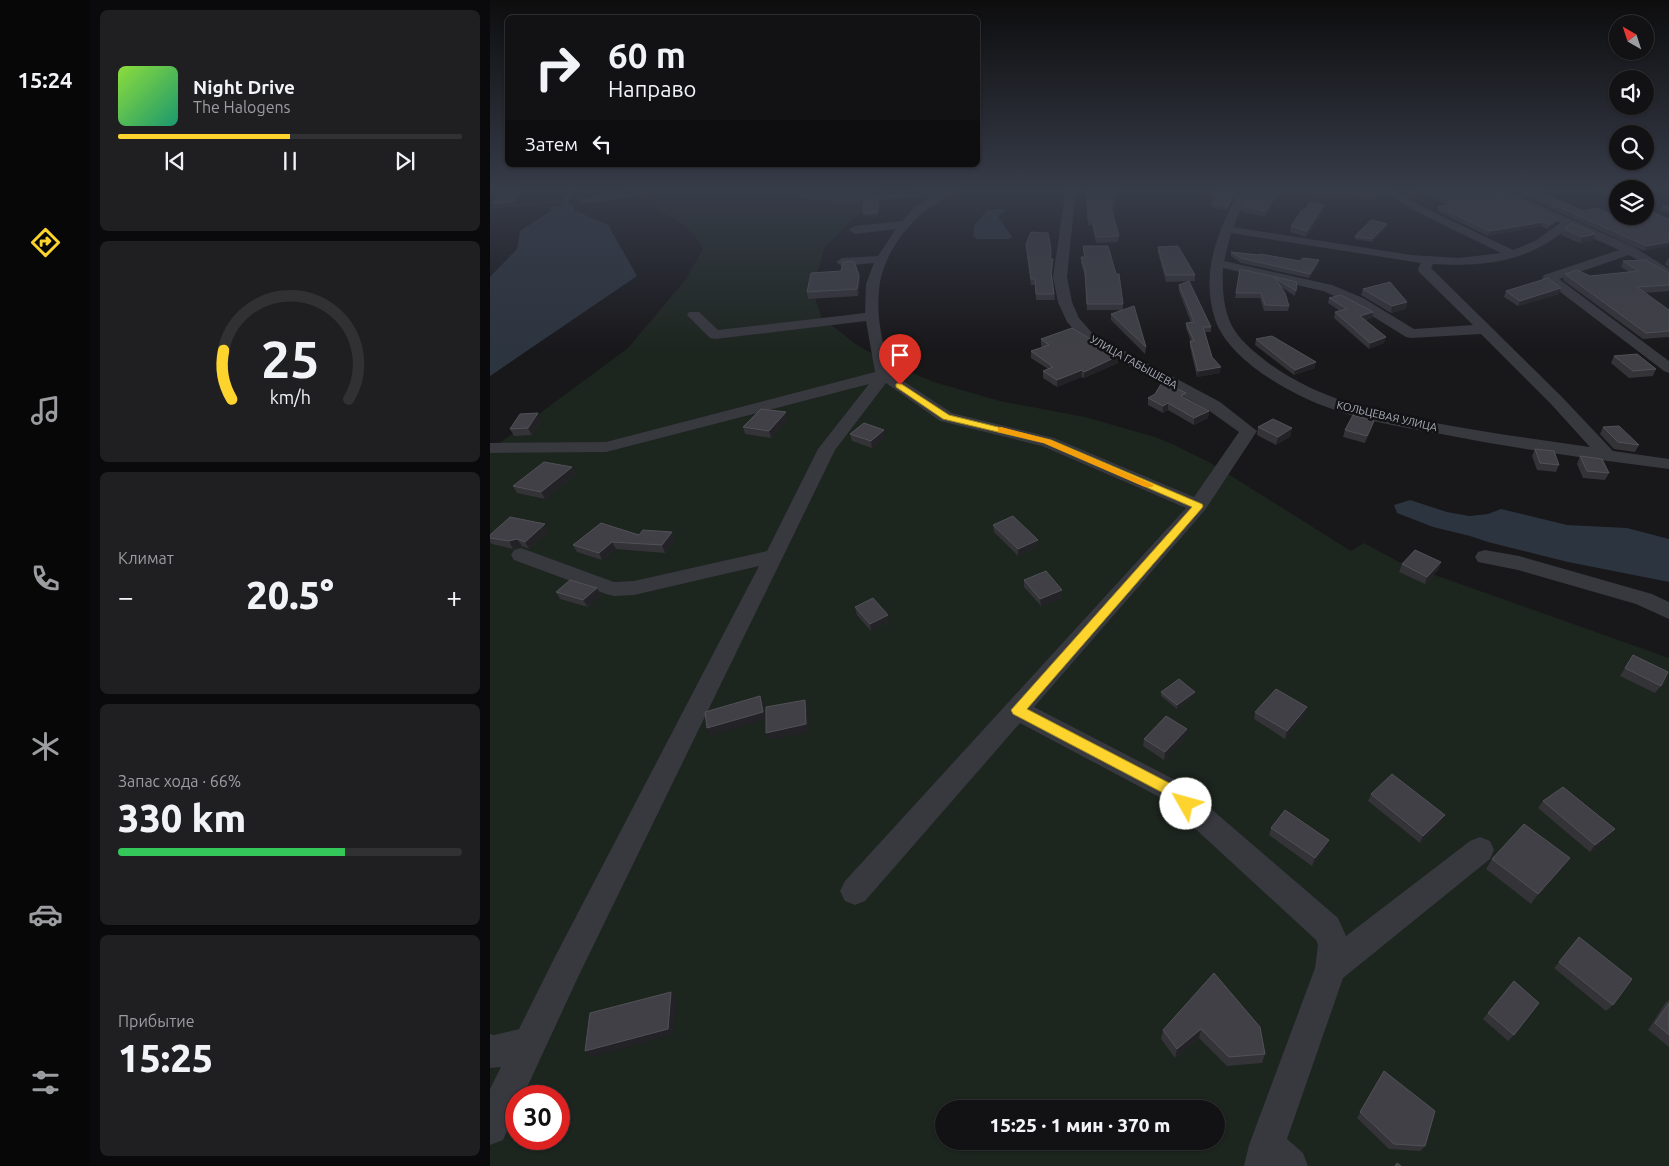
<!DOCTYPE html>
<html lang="ru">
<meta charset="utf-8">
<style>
body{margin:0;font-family:Ubuntu,sans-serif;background:#1f1f22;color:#f1f3f6;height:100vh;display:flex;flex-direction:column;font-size:19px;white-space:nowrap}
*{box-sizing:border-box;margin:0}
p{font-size:16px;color:#9c9da0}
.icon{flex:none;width:28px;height:28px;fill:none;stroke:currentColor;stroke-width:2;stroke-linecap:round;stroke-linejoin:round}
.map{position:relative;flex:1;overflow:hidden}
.panel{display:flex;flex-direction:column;gap:10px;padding:10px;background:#0a090b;width:400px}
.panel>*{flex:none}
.top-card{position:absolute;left:15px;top:15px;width:475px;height:152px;border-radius:8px;box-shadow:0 1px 4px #0004,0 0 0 1px #313134;background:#121114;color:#f1f3f6;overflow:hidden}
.needle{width:32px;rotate:321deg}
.buttons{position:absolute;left:1119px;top:15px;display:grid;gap:10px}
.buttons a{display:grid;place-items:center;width:45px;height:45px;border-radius:50%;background:#121114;box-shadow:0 1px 4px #0004,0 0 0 1px #313134;font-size:25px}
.speed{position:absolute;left:15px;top:1085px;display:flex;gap:10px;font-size:25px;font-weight:700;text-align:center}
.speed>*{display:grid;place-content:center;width:65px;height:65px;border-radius:50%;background:#121114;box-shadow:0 1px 4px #0004,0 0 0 1px #313134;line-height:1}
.speed .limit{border:8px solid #d22;background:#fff;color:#111}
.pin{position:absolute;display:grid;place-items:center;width:42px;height:42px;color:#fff;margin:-51px -21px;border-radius:50% 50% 50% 0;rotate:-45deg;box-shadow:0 0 5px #0007}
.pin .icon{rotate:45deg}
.me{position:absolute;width:55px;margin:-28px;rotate:308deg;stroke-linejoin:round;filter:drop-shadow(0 0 4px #0008)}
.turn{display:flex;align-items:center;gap:18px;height:105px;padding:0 20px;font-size:22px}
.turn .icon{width:65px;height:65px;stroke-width:2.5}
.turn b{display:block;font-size:35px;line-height:42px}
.then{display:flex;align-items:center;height:48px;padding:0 20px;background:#0003;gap:10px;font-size:19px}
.big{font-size:38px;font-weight:800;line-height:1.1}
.panel .card{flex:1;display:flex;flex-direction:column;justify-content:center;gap:8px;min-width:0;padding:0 18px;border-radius:8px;background:#1f1f22}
.panel .dial{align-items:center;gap:0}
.dial svg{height:130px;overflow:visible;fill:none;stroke:#313134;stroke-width:7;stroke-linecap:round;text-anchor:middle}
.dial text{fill:#f1f3f6;stroke:none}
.song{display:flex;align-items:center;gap:15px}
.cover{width:60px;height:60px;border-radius:8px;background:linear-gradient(135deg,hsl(90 70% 55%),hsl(160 70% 35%))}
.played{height:5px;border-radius:2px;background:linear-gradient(90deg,#fcd42d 50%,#313134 50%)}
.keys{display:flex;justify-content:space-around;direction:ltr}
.heat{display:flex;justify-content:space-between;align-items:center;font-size:28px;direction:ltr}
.charge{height:8px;border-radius:4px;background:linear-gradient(90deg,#34c759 66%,#313134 0)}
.trip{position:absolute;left:445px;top:1100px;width:290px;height:50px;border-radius:25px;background:#121114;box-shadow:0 1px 4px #0004,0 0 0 1px #313134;font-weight:800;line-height:50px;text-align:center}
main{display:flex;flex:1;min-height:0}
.menu{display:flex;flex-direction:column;width:90px;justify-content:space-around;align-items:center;background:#070708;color:#9c9da0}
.menu .icon{width:35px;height:35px}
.menu .active{color:#fcd42d}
.menu b{font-size:22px;color:#f1f3f6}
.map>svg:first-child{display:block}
</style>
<main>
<nav class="menu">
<b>15:24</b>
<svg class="icon active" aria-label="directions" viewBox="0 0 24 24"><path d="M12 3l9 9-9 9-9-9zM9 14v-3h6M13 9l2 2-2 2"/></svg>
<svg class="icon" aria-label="music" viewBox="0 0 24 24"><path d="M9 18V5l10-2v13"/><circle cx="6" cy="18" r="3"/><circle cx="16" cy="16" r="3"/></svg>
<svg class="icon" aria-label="phone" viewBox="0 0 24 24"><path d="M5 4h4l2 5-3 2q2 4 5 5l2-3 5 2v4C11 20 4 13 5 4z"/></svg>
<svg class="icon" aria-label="climate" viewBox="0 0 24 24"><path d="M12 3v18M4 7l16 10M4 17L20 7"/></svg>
<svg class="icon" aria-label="car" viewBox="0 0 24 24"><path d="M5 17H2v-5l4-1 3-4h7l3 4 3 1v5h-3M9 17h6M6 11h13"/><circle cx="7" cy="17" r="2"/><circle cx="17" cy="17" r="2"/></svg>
<svg class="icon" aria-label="filters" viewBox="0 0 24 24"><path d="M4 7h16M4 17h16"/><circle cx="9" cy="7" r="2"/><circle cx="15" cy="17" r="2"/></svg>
</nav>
<section class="panel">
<div class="card">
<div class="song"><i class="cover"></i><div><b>Night Drive</b><p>The Halogens</p></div></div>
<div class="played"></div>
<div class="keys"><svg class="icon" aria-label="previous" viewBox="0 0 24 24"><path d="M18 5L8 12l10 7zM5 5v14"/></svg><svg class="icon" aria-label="pause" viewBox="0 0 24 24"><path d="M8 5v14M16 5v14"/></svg><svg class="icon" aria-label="next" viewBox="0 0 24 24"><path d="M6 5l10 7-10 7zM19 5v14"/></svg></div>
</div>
<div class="card dial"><svg viewBox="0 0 100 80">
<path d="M14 69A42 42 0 1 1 86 69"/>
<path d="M14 69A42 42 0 0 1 9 39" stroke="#fcd42d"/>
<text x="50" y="56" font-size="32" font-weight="700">25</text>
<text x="50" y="72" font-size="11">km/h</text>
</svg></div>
<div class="card"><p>Климат</p>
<div class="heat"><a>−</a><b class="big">20.5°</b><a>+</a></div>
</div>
<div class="card"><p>Запас хода · 66%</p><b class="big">330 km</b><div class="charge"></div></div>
<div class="card"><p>Прибытие</p><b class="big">15:25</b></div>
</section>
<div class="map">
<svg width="1179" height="1166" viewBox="0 0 1179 1166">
<rect width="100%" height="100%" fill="#18171a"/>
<path fill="#1d251f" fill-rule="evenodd" d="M184,188H390L388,194L379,204L335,247L327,273L325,298L332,318L367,345L403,365L444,382L510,401L595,417L665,437L682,444L719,462L861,551L874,543L911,563L1179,658V1166H0V450L138,348L196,279L213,249C200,226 187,220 164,207L169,198ZM26,1096H69V1139H26ZM454,1109H726V1141H454Z"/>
<g fill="#2c343f">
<path d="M83,188H87L81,194L78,203L84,206V210L118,225L147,276L0,376V277L27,249L30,231L61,211L60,207L69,206Z"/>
<path d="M508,209L517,210L508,216L522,237L518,239H487L483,236L484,226L497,210Z"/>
<path d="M920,500L957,512L979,516L998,514L1011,509L1077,525L1137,528L1179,539V582L1078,562L998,542L980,536L943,527L907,513L904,505Z"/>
</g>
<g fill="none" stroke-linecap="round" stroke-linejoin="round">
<path stroke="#3e3f46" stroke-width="2" stroke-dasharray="1 2" stroke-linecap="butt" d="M0,208L81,200"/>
<g fill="#38383f" fill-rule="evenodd">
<path d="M154,188H276L356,197L474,188L473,190C432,204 393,246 389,290C386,317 393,347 401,373L462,413L564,438L704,497L749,432L718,410L593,340L577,322L568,302L563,277L576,188H586L577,277L582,302L589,318L603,334L730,402L767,431L715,510L544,707L691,783L848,918L856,936L980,841L990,837L1000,841L1004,850L1000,859L853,978L797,1139L813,1153L818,1166H754L759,1145L825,968L828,945L826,940L673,799L530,723L375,901L365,905L355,901L350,891L355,881L696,508L552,446L450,421L396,383L345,450L89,975L33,1096H26V1110L13,1140L0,1145V1089L11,1067L0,1068V1034L4,1035L29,1029L67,953L269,566L144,595L124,596L116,594L24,560L21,555L24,550L31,548L124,582L144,581L277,551L328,449L379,384L116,452L0,453V443L116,442L385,372L376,321L225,339L220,338L197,315L199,312H209L228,330L375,313L376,284L384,263L352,266L346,262L352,258L388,256L406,229L365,234L359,230L365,226L412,221L423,209L440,196L356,203L259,192H164L119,201L94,203L88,200C92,197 144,190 154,188Z"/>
<path d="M753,188L894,189L914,195L933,207L1023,250L1045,241L1070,223L998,188H1011L1144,247L1179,269V279L1139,255L1069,279L1179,361V373L1174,371L1052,278L1054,275L1129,250L1079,227C1039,262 995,267 943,264L941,268L1072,397L1123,451L1179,459V469C1103,459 1027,449 951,434C912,427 872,421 834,406C797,392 738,359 725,319C710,272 728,231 749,191ZM760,192L893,195L906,199L925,211L1011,253L969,258L921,255L743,227ZM741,233L931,263L928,269L929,272L983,325L924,329L873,298L842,285L734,261ZM733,268L833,291L863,304L916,337L921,338L991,334L1060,403L1100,447C1050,440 1000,433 951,424C889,413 829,400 777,362C766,353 753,343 745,331C733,312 732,289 733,268Z"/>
<path d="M1098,188H1112L1128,194V201L1099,190Z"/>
<path d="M995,550L1029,556L1162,594L1179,602V619L1146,604L1028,570L988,562L985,557L988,552Z"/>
</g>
</g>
<g fill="#343338">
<path d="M625,188L624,210H621L629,236L628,242L606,243L602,225H598L597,193Z"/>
<path d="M920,188H1004L1068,219L1066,223L1058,229L1051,226L998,236L947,211L948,207L957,205Z"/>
<path d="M1015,188H1042L1093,211L1123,215L1179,219L1154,251Z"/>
<path d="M747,190L737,210L722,208V204L727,197H723L724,193Z"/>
<path d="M789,190L788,195L775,216L752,212L753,207Z"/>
<path d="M870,191L886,194L885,199L870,198L869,196Z"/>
<path d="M388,202V215L374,216L373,213Z"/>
<path d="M1179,205V214L1170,211L1172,206Z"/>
<path d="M815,210L833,211L816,237L800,232L801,226Z"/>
<path d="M897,224V227L882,242L864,239L865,236Z"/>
<path d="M1074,229L1106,234L1103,240L1090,243L1071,235Z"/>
<path d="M536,244L562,254L561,259H563V264L562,275L565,300H546L545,285H541Z"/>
<path d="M593,246L633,304V310L656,347L655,354L621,320V314L631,310H597L595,277L591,263V257H594Z"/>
<path d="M668,247L705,275V281L676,282L668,253Z"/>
<path d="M741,252L810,261L829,260L828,265L819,278L751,263L741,256Z"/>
<path d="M1179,258V268L1175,264L1178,259Z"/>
<path d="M1133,261L1179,273V291L1154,293L1179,310V338L1178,337L1153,339L1073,280L1075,274L1100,276L1139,272L1131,267Z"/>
<path d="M750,269L807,282L805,296L791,287L799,306L798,311H774L770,298H745Z"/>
<path d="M351,271L369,275L370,281L368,296L318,299L317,292Z"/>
<path d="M689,285L721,327V332H715L722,357L730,373L707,377L700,347V341H701L696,328V323H701L689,291Z"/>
<path d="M873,289L917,302L916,309L901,313L871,295Z"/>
<path d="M1016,291L1069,294L1028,306L1014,297Z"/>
<path d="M839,298L883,312L882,318L875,320L894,343L879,349L844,318L845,312L850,311L838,303Z"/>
<path d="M551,339L628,363L594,378L592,377L567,387L553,378V371L558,369L541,358V351L553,347L551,346Z"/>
<path d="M766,339L825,368L804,375L765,345Z"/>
<path d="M1124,356L1166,369L1163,376L1139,378L1121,363Z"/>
<path d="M658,398H696L719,411L718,418L704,425L678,410L673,413L658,405Z"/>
<path d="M298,419L281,438L255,434L253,427Z"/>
<path d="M51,420L42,435L24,436L20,429Z"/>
<path d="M768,427L801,436L786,445L767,435Z"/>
<path d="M1113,427L1149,445L1145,452L1124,449L1110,434Z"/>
<path d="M882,428L875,443L853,437L855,430Z"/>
<path d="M360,434L396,437L382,448L362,441Z"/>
<path d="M1045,449L1069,465L1066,472L1047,470L1042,456Z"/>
<path d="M1090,456L1119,473L1115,480L1093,478L1087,464Z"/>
<path d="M82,467L86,475L55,499L27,493L23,486Z"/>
<path d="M503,525L548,547L528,556L504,532Z"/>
<path d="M59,531L39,549L32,546L23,549L2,544L0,542V535Z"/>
<path d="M182,532L185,539L175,553L126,549L112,560L87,552L83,545L149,535Z"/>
<path d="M951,562L948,570L935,584L909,572L912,564Z"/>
<path d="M534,580L572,597L551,606L534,587Z"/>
<path d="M66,592L111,595L98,607L70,599Z"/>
<path d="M365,607L399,622L381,631L367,615Z"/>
<path d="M1143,655L1171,686L1165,693L1130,676Z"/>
<path d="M671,692L704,696L687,709L671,696Z"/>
<path d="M765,712L815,715L795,739L764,719Z"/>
<path d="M696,736L674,760L653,746L654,739Z"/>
<path d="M881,794L951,822L930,843L878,801Z"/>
<path d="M1053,801L1119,837L1100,852L1048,808Z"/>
<path d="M781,828L836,847L822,866L779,835Z"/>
<path d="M1002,859L1072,868L1041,904L996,869Z"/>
<path d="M1089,937L1123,1005L1116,1011L1064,968Z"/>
<path d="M724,973L775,1054L772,1063L737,1066L709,1038L685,1058L671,1039L673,1030Z"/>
<path d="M1024,981V1035L1018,1041L993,1019Z"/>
<path d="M1179,1000V1047L1158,1030L1176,1002Z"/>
<path d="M894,1071L935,1146L930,1151L899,1149L867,1118Z"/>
</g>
<g fill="#232226">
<path d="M747,188H751L747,190L737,210L738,206Z"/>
<path d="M30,190L32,193L23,205L3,207L2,204Z"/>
<path d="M789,190L788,195L775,216L776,211Z"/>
<path d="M834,205L833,211L816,237L817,231Z"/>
<path d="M1068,219L1066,223L1058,229L1060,225Z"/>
<path d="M1053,222L1051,226L998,236L1000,231Z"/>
<path d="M897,224V227L882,242V239Z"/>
<path d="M1106,234L1103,240L1090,243L1092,237Z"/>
<path d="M1179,242V246L1154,251L1157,246Z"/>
<path d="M829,260L828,265L819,278L820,274Z"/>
<path d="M369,275L370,281L368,296L367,289Z"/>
<path d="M1071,288L1069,294L1028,306L1030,301Z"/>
<path d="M917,302L916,309L901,313L902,306Z"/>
<path d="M883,312L882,318L869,321L870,316Z"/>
<path d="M896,337L894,343L879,349L880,343Z"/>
<path d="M628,356V363L594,378V372Z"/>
<path d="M826,362L825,368L804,375L805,370Z"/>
<path d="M731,367L730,373L707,377L708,371Z"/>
<path d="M592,370V377L567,387V380Z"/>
<path d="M678,403V410L673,413V406Z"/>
<path d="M719,411L718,418L704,425V418Z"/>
<path d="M296,412L298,419L281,438L279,431Z"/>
<path d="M48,413L51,420L42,435L38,428Z"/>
<path d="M884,421L882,428L875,443L877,436Z"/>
<path d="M802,428L801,436L786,445L788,437Z"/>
<path d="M394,430L396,437L382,448L381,441Z"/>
<path d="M82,467L86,475L55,499L51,492Z"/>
<path d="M55,524L59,531L39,549L35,542Z"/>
<path d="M182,532L185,539L175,553L172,545Z"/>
<path d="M27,539L32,546L23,549L19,541Z"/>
<path d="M548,540V547L528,556V549Z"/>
<path d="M122,542L126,549L112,560L109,553Z"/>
<path d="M951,562L948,570L935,584L937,577Z"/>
<path d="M107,588L111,595L98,607L93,600Z"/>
<path d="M572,590V597L551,606L550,599Z"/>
<path d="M398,615L399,622L381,631L380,624Z"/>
<path d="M705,692L704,696L687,709V705Z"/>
<path d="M270,696L273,704L276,719L220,736L217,728Z"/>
<path d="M315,700L318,707L319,732L279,740L276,733Z"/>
<path d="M817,707L815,715L795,739L797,731Z"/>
<path d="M697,729L696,736L674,760L675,752Z"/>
<path d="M955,815L951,822L930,843L933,836Z"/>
<path d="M1125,829L1119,837L1100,852L1105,845Z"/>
<path d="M839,840L836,847L822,866L825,858Z"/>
<path d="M1080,858L1072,868L1041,904L1048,894Z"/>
<path d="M181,992L186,998L183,1035L101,1057L95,1051Z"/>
<path d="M711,1029L709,1038L685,1058L687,1049Z"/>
</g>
<g fill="#404046" stroke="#515158">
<path d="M600,188H625L624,204H620L629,236L606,237L602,219H598L597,193H599Z"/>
<path d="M727,188H747L738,206L722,204L730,193H724Z"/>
<path d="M931,188H1004L1068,219L1060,225L1053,222L1000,231L948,207L966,204Z"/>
<path d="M1026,188H1042L1093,211L1107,208L1123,215L1128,214V216H1155V209L1179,219V242L1157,246Z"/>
<path d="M13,189L30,190L22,202L2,204Z"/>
<path d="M762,189L789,190L776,211L753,207Z"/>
<path d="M870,191H885L886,194L871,193Z"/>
<path d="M388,199V212L373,213L374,201Z"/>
<path d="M820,202L834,205L817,231L801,226L812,210H815Z"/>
<path d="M1179,205V209L1172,206Z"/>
<path d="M881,220L897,224L882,239L865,236Z"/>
<path d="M1081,223L1106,234L1092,237L1074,229Z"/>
<path d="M541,232L558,233L561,249L560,259H563L561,272L564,294H546L545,279H541L536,244Z"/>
<path d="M593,246H618L626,274H629L633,304H597L595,271L591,257H595Z"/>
<path d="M688,246L705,275H676L668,247Z"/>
<path d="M741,252L769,255L770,254L810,261L813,258L829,260L820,274L751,258Z"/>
<path d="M1155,260L1179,273V285L1147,287L1179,310V331L1156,333L1075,274L1087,270L1100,276L1148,271L1133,261Z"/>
<path d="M364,261L369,275L367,289L317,292L321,273L351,271L353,262Z"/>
<path d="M750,269L807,282L806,291L785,278L795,293L799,306L775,305L771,293H746Z"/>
<path d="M1058,278L1071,288L1030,301L1016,291Z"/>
<path d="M699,281L721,327H713L722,357L731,367L708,371L700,341H704L696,323L704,322L689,285Z"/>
<path d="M900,282L917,302L902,306L873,289Z"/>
<path d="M851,295L883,312L870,316L896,337L880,343L845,312L857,309L839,298Z"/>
<path d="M644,306L656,347L621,314Z"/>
<path d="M582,328L628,356L594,372L592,370L567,380L553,371L563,367L541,351L559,345L551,339Z"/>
<path d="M782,336L826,362L805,370L766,339Z"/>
<path d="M1147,354L1166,369L1143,371L1124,356Z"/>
<path d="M671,384L677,388L681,386L696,393L691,396L719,411L704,418L678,403L673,406L658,398L665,394Z"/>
<path d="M271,409L296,412L279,431L253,427Z"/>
<path d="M48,413L38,428L20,429L30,414Z"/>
<path d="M863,415L884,421L877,436L855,430Z"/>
<path d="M783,419L802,428L788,437L768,427Z"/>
<path d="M374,423L394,430L381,441L360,434Z"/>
<path d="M1129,426L1149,445L1128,442L1113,427Z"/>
<path d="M1045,449L1064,451L1069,465L1050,463Z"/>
<path d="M1090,456L1112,459L1119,473L1097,471Z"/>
<path d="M54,462L82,467L51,492L23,486Z"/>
<path d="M523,516L548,540L528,549L503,525Z"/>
<path d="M20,517L55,524L35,542L27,539L19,541L0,538V535Z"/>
<path d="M111,523L149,535L153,530L182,532L172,545L122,542L109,553L83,545Z"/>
<path d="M925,550L951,562L937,577L912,564Z"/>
<path d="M556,571L572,590L550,599L534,580Z"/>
<path d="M80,580L107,588L93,600L66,592Z"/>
<path d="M383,598L398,615L380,624L365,607Z"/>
<path d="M1143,655L1178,672L1171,686L1135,668Z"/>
<path d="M689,679L705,692L687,705L671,692Z"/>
<path d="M786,689L817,707L797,731L765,712Z"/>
<path d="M270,696L273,712L217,728L215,712Z"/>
<path d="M315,700L316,724L276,733V707Z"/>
<path d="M676,716L697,729L675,752L654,739Z"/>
<path d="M902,774L955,815L933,836L881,794Z"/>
<path d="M1073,787L1125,829L1105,845L1053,801Z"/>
<path d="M795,810L839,840L825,858L781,828Z"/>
<path d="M1034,824L1080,858L1048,894L1002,859Z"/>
<path d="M1089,937L1142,979L1123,1005L1069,962Z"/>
<path d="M724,973L770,1027L775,1054L739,1057L711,1029L687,1049L673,1030Z"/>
<path d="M1024,981L1049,1003L1024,1035L998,1013Z"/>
<path d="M181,992L178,1029L95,1051L100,1013Z"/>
<path d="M1179,1003V1035L1165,1023Z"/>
<path d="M894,1071L945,1111L935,1146L904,1144L870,1112Z"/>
<path d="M907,1163L911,1166H905Z"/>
</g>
<linearGradient id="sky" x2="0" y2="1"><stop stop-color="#0d0d0e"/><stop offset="0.54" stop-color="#373c49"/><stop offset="1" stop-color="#373c49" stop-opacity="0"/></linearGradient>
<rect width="1179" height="351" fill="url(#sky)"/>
<path fill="#fcd42d" stroke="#a48a1d" d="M410,383L459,415L561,440L712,504L713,506L712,508L537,709L687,787L701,799L703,804L701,808C690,812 684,802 677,795L523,714L521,710L702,507L554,443L453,419L406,387V384Z"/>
<path fill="#f59e0b" d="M511,427L561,440L664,485L662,487H655L554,443L508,432V428Z"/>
<g text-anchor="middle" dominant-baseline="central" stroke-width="5" stroke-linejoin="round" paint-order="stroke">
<g font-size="11" fill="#a9acba" stroke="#131215">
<text transform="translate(644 362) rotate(29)">УЛИЦА ГАБЫШЕВА</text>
<text transform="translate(897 416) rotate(13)">КОЛЬЦЕВАЯ УЛИЦА</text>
</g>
</g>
</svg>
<div class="buttons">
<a><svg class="needle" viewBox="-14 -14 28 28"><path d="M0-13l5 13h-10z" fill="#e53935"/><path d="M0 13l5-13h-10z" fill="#9c9da0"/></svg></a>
<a><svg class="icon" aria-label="sound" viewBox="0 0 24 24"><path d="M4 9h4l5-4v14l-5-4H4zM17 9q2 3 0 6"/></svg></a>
<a><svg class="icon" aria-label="search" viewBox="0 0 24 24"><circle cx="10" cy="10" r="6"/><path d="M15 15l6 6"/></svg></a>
<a><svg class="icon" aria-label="layers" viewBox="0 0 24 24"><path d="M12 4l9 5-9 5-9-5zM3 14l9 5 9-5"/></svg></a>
</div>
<div class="speed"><div class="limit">30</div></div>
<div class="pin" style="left:410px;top:385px;background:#d93025"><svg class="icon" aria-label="arrive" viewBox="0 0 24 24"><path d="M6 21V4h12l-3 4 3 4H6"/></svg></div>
<svg class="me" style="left:696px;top:804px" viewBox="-20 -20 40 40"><circle r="19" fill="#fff"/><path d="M0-13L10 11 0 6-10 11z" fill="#fcd42d"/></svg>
<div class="trip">15:25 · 1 мин · 370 m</div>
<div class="top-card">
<div class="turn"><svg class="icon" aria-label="right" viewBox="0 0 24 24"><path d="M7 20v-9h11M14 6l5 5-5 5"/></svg><div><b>60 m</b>Направо</div></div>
<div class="then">Затем<svg class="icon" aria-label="left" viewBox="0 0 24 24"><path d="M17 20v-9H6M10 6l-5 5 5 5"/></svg></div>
</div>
</div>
</main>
